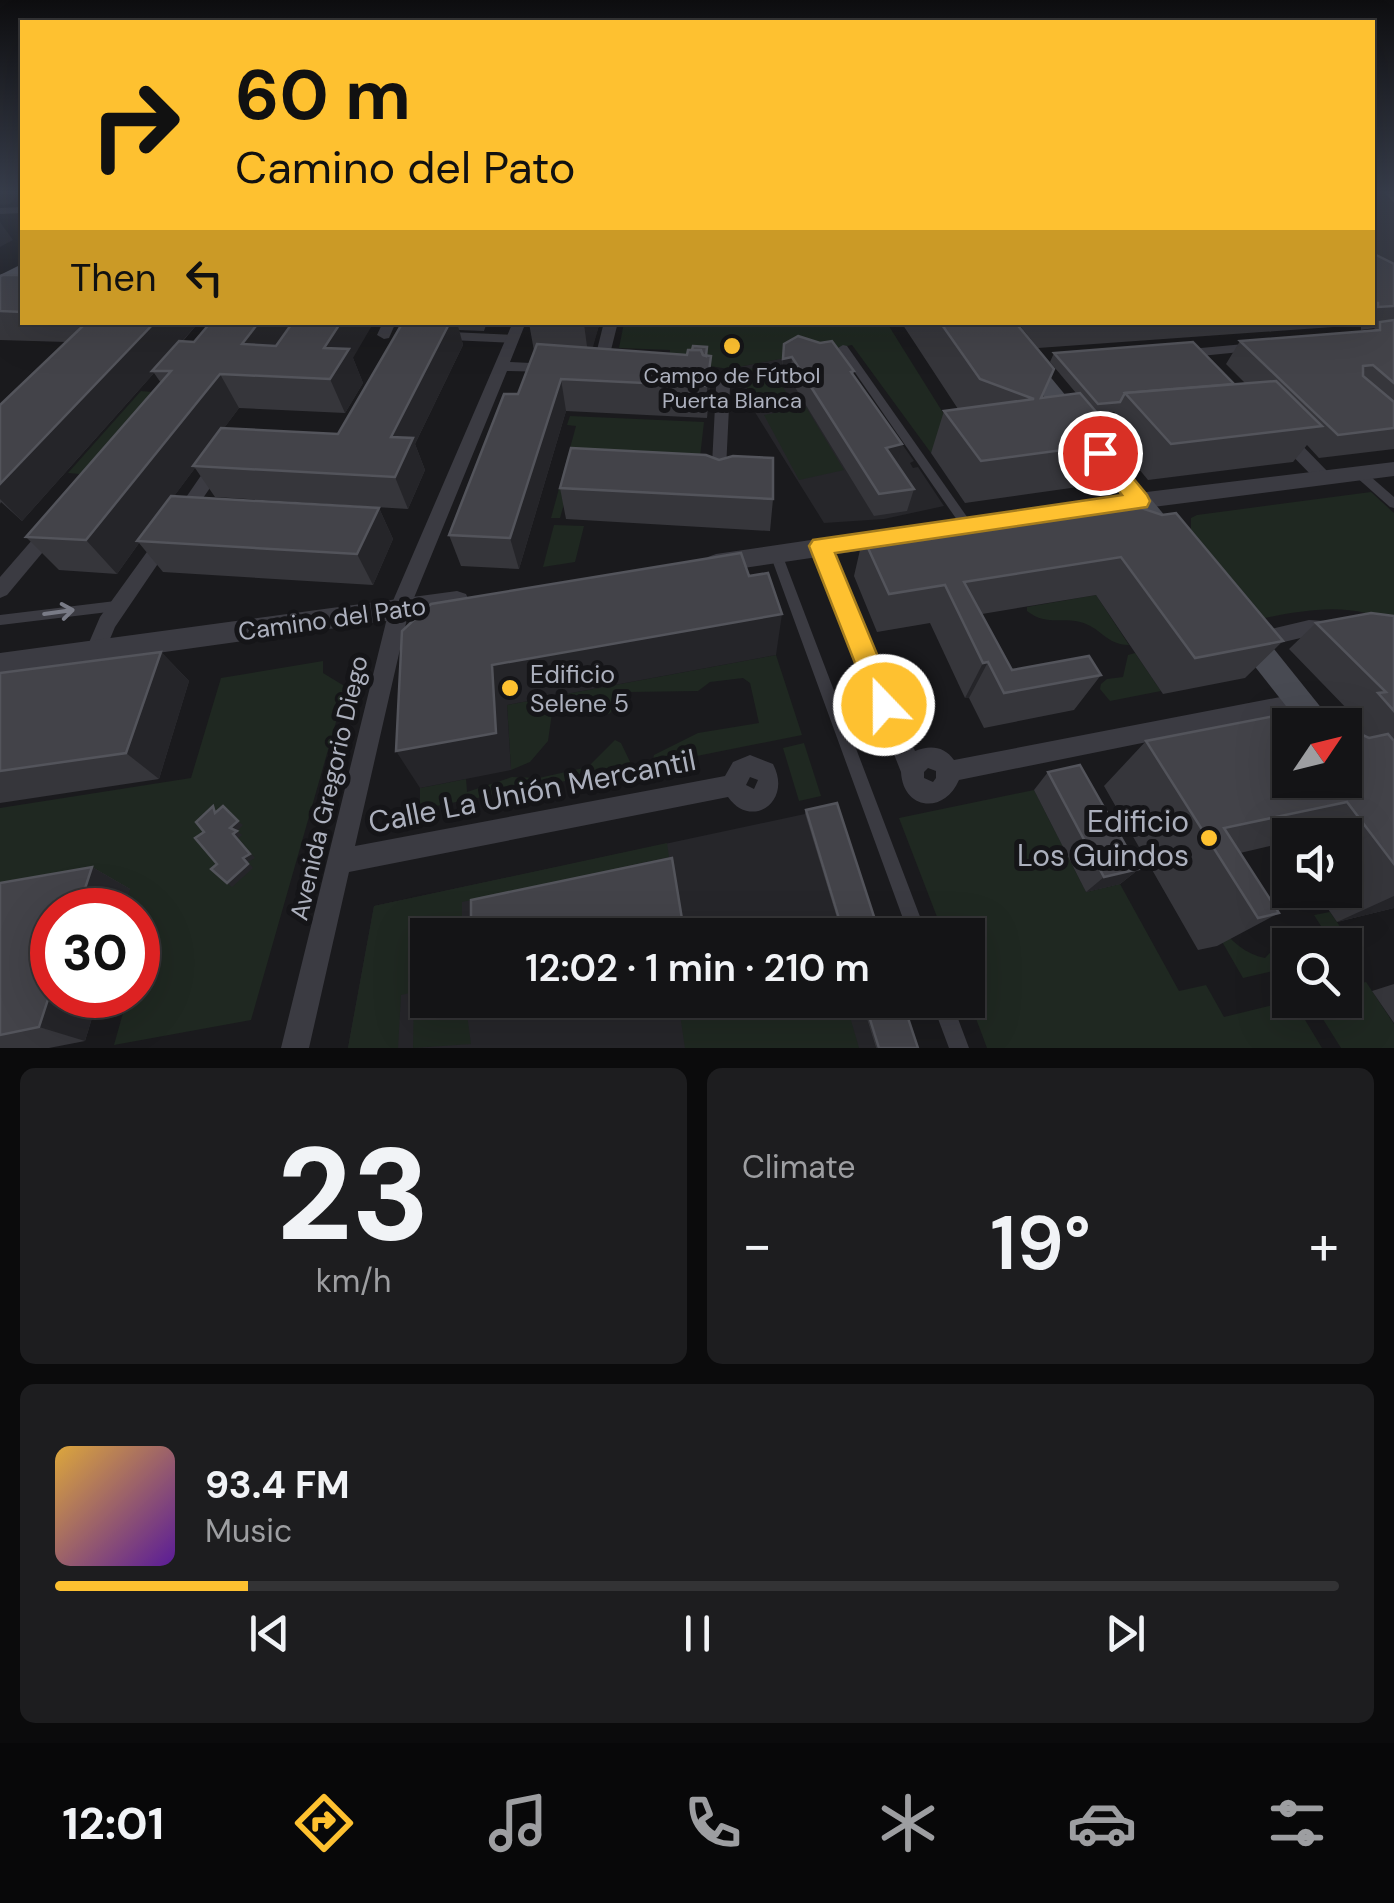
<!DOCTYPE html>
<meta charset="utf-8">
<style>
body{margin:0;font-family:"DM Sans",sans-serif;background:#1d1d1f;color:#f1f3f6;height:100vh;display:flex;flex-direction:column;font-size:38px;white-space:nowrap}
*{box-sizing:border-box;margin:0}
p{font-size:32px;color:#9d9ea1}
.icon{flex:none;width:55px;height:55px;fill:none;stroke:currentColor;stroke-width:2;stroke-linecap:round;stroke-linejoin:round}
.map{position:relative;height:1048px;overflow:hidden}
.details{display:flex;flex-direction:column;gap:20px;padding:20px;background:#0b0b0c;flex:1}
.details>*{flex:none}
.top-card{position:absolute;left:20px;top:20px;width:1355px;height:305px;border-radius:0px;box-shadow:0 10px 40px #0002,0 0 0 2px #333335;background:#fec130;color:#111;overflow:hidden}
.needle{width:65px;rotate:55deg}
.buttons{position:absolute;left:1272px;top:708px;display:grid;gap:20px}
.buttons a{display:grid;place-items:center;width:90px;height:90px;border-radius:0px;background:#141416;box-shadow:0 10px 40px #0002,0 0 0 2px #333335;font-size:50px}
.speed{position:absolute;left:30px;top:888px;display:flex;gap:20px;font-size:50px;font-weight:700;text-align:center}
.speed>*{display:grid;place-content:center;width:130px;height:130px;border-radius:50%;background:#141416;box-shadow:0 10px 40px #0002,0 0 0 2px #333335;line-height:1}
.speed .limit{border:15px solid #d22;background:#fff;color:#111}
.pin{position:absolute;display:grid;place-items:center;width:85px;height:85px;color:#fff;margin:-42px;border:5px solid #fff;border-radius:50%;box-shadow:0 2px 10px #0007}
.me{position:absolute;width:110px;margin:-55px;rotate:338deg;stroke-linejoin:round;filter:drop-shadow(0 0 8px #0008)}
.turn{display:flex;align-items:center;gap:35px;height:210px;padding:0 50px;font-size:45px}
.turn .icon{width:130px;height:130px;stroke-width:2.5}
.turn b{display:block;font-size:70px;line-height:85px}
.then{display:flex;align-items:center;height:95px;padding:0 50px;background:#0003;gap:20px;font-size:38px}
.big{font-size:75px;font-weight:600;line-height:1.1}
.details .widget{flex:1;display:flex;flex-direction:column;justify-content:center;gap:15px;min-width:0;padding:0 35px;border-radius:15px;background:#1d1d1f}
.details .dial{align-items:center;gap:0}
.dial b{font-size:130px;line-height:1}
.song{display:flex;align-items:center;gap:30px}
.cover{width:120px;height:120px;border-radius:15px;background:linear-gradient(135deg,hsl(40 70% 55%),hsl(270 70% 35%))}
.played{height:10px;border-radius:5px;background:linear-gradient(90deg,#fec130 15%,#333335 15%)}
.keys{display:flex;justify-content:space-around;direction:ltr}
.heat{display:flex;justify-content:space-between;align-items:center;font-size:55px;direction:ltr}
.details .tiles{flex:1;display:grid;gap:20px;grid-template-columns:1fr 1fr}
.widget:last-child{grid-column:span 2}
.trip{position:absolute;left:410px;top:918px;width:575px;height:100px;border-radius:0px;background:#141416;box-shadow:0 10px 40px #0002,0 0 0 2px #333335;font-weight:600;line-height:100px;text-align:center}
.menu{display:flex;height:160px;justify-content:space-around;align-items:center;background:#080809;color:#9d9ea1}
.menu .icon{width:70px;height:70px}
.menu .on{color:#fec130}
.menu b{font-size:45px;color:#f1f3f6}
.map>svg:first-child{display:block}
</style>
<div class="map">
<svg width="1394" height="1048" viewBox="0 0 1394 1048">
<rect width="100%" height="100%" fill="#1a1a1d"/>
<g fill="#26262a">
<path d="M834,348L914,461L910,463L913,468L918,467L944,506L884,519L824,523L728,369Z"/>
<path d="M805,814L842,935H428V1000H861L876,1048H348L374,906Z"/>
</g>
<g fill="#1f2821">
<path d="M624,323H887L965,448L931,453L852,345L728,369L669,359L670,350L619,348Z"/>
<path d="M770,365L793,404L759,410L738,371Z"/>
<path d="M141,391L152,392L80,474L68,473Z"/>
<path d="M806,407L844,470L799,480L764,415Z"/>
<path d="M570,416L704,422L697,483L572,476L560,518H551L576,426L567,425Z"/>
<path d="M1371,492L1394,513V627C1360,600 1305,610 1265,618L1191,530V518L1197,515Z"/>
<path d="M554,525L584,526L575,562L543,567Z"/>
<path d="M1096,595L1129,645C1106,645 1101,627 1080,622C1060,617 1046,626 1027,611V607Z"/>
<path d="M1135,653L1161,691L1110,701L1100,689L1101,684L1107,679L1123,677L1128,655Z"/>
<path d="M776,655L802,735L652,765L654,755L698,733L759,723L750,683L743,678L710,682L698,691L630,692L609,714L574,703L553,706L548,741L530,762L511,770L507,705Z"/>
<path d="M323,661V673L346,687L251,1020L114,1045L128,995H138V910H123L129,889L0,912V808L191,778L221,678Z"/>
<path d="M615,740L621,743L633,768L420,809V788L466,779L467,792L512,777L539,778L588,767Z"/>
<path d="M804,743L821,796L799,801L783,748Z"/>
<path d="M1034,790L1086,892L1120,884L1179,991L1206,985L1224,1017L1293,1000L1322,1048H987L968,997V935H944L899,818Z"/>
<path d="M667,843L669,857L462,902V935H428V1000H465L471,1044L413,1048L414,992L401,995L398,1048H348L374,906Z"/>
<path d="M1183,874C1204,903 1227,951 1265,958L1284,938L1315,940L1321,926L1314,915L1330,912L1356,950L1345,953V945H1290V967L1243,978Z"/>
<path d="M1366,982L1394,1024V1048H1341L1311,1000H1345V987Z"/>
<path d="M845,1000L859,1048H685L678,1001Z"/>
</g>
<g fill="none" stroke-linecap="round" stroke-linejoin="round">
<path stroke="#3b3b42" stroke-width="8" d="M451,336L514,339"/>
<path stroke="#3b3b42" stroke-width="10" d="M0,620L116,606"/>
<g fill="#3b3b42" fill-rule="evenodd">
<path d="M843,345L847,346L972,524L974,527L972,530H964L838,348Z"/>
<path d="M1359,469L1363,470L1394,497V508L1390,507L1355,476L1353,473Z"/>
<path d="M776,549L781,550L782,554L927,935H909L770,554L771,550Z"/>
<path d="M931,1000H951L969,1048H949Z"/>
</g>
<g fill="#3b3b42" fill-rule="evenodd">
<path d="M22,207V213L0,214V208Z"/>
<path d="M383,322H396L389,338L384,339L377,335Z"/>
<path d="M513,322H526L510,362L552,364L559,368L552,372L507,371L409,610L355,846L725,776L733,762L750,755L773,764C793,802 751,830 728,797L349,872L309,1048H281L389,610ZM750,777L758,780L754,789L746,785Z"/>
<path d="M604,322H618L606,370L599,374L592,370Z"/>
<path d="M1255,343L1260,344V350L1201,356L1194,352L1201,348Z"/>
<path d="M688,369L717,374L730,387L726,469L720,471L712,465L716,387L703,379L683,376V370Z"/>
<path d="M1285,433L1291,434L1329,473L1331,477L1329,481H1317L1279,442L1277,438Z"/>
<path d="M217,459L223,461L225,465L223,469L190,517H178L175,513L178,509L211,461Z"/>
<path d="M52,522L61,529L58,534L7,595L0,598V577L46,524Z"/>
<path d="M163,536L169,538L172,543L115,627L102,658L95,661L88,658L85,652L100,617L157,538Z"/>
<path d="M821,540L827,542L830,547L915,751C930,745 944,746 954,760L1301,693L1308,695L1312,702L1308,709L1301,711L959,780C944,815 903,810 901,772L812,547L815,542ZM928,768L936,771V778L933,782L924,778V772Z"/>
<path d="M1309,620L1342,622L1345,628L1342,634L1309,636L1258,648L1251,646L1248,640L1251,634L1258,632Z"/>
</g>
<g fill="#3b3b42" fill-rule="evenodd">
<path d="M1394,462V476L1122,511L1111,503L1122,495Z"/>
<path d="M892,528L900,531L903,537L900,543L892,546L716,572L708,569L704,563L708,557L716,554Z"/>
<path d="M457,591L466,594L469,601L466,608L457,611L0,675V653Z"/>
</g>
<g fill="#484a52" fill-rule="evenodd">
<path d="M986,322H1005L1175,528L1179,535L1175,542H1157Z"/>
<path d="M1244,620L1254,624L1335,725H1301L1234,640L1230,632L1234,624Z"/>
</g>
<path fill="#565861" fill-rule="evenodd" d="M22,264V278L0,290V275Z"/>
</g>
<g fill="#36363b" fill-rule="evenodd">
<path d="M1372,191H1394V449L1319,458L1307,445L1293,462L1148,480L1120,446L1099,484L965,503L931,453L944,411L958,409L901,322H1015L1041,398L1076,393L1050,362L1054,353L1234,384L1245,383L1226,364L1240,341L1373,330L1375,328L1361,330V325L1038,348L1017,322H1372ZM1115,412L1108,425L1097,413Z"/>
<path d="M22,275V322H199L183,341L353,358L363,383L345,413L239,408L224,428L338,434L402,324L401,322H487L484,331L459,330L463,345L415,444L425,470L408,509L215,497L195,468L174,496L379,508L393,539L373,585L163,572L139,543L117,574L59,570L26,537L161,383L154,373L22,521L1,502L0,504V405L66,342L0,340V276Z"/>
<path d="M600,322L592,348L707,356L710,388L707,418L566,411L519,569L461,566L449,535L518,394L534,351L529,323Z"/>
<path d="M784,344L854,371L853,375L897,464L914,489L907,511L874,516L790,379L781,380Z"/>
<path d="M560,488L773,499L770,531L566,519Z"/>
<path d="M1141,508L1283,641L1245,678L1163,694L1096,595L982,614L1012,670L1101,675L1074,710L984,728L969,698H965L930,623L877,632L854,576L863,537Z"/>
<path d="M1394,616V908L1337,922L1315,890H1345V835H1290V853L1283,843L1240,853L1279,913L1217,946L1198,950L1104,786L1146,741L1360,734L1347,717L1352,714L1289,649L1316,623Z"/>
<path d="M161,652L189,681L159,779L0,803V673Z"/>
<path d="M1048,772L1139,869L1120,884L1086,892L1034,790Z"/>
<path d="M806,810L880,935H842L805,814Z"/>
<path d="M92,867L130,889L52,995H99L85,1041L49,1048H0V883Z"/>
<path d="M683,925L684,931L667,935H471Z"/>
<path d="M1394,984V1023L1372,991Z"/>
<path d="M861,1000H902L918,1048H876Z"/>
</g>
<g fill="#252529">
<path d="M0,191H22L10,204L0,205Z"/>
<path d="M0,222L13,240L0,247Z"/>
<path d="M155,322H199L156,371H152L154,373L22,521L0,499V484Z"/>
<path d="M259,322H300L261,376L242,344Z"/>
<path d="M341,322H374L353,358L363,383L345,413L330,379L324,348Z"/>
<path d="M450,322H457L463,345L415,444L425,470L408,509L395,477L391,437Z"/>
<path d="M585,322H600L589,361L584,324Z"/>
<path d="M711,356L710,388L707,418V386Z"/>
<path d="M792,357L790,379L781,380L783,359Z"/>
<path d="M220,374L239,408L196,466H193L195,468L141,541H137L139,543L117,574L86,540Z"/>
<path d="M561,379L566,411L519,569L510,538Z"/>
<path d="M902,444L896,466L886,448Z"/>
<path d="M379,508L393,539L373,585L357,554Z"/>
<path d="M782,614L776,655L507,705L511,770L420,788L396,751L492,665Z"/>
<path d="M161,652L189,681L159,779L126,753Z"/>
<path d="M988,662L969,698H965L983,663Z"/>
<path d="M238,821L243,825L237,831L242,835L238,838L255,858L248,862L253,868L232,887L227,883L243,858L230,828Z"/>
<path d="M92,867L130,889L124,910H78Z"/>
<path d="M1139,869L1120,884L1086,892L1104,877Z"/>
<path d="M1394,896V908L1337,922Z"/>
<path d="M52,987V995H99L85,1041L39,1027Z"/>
</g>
<g fill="#434349" stroke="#53545b" stroke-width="2.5">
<path d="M1385,191H1394V201Z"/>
<path d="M1372,253L1394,264V306L1378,307V303H1372Z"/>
<path d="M3,275H22V312L0,311V276Z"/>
<path d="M1394,320V383L1373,365L1363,366V376L1394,402V428L1338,435L1240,341L1380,330V322Z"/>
<path d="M87,322H155L0,484V405Z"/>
<path d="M211,322H259L242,344L276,346L293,322H341L324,348L349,349L330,379L220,374L86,540L26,537L171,371H152L179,341L194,342Z"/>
<path d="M403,322H450L391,437L413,438L395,477L193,466L221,428L338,434Z"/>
<path d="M529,322H585L584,324Z"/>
<path d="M940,322H1015L1054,369L1041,398L1080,393L1122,442L981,461L944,411L1034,399L980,379Z"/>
<path d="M1045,322H1089L1047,325Z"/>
<path d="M798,336L820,343L832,341L854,371L851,372L902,444L886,448L914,489L879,494L792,357L783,359L784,344Z"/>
<path d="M1193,342L1234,384L1125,393L1120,402L1098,404L1054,353Z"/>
<path d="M537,344L687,355L688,350H701L703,355L711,356L707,386L561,379L510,538L449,535L504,394H518Z"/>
<path d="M693,346L707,347L706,356L703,355L701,350H692Z"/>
<path d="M1276,381L1322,426L1171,444L1125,393Z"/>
<path d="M571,448L706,455L719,460L733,456L773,458V499L560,488Z"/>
<path d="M171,496L379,508L357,554L137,541Z"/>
<path d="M1132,496L1141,508L1162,515L1176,513L1283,641L1195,658L1121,557L964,582L1012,670L1089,656L1101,675L1004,693L988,662L983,663L945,585L889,594L863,537Z"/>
<path d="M741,553L749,576L768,573L782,614L492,665L496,733L396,751L402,631L431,604Z"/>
<path d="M1371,613L1394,616V711L1378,693L1386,692L1316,623Z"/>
<path d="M161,652L126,753L0,771V673Z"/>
<path d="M1306,710L1341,725H1290V780H1345V727L1369,738L1388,734L1394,741V864L1347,802L1224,828L1279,913L1258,918L1146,741Z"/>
<path d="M1080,765L1139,869L1104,877L1048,772Z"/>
<path d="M837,803L880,935H844L806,810Z"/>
<path d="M213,806L215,813L223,806L238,821L230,828L237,831L233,834L250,854L243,858L248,864L227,883L211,869L217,864L195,838L204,832L196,822Z"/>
<path d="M672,858L683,925L636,935H471V900Z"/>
<path d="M92,867L78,910H52V987L39,1027L0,1035V883Z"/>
<path d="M864,1000H902L918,1048H879Z"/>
</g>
<defs><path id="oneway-shaft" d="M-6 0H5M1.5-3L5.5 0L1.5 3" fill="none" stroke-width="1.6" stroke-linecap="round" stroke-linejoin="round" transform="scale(2.5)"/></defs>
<use stroke="#797b86" href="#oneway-shaft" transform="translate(59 612) rotate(-8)"/>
<linearGradient id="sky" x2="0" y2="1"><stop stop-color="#0e0e10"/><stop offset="0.57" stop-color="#383e4c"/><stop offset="1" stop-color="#383e4c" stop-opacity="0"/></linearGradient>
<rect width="1394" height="337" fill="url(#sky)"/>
<path fill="#fec130" stroke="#a57d1f" stroke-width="2.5" d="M1100,446L1108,448L1147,495L1150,501L1147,507L835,553L898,705L894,714L884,717L875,714L809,546L813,540L1122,495L1090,453Z"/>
<g fill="#fec130" stroke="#151518" stroke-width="4">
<circle cx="732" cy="346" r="10"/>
<circle cx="510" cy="688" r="10"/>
<circle cx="1209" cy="838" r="10"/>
</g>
<g text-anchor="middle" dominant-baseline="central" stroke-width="10" stroke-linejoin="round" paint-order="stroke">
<g font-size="22" fill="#acb0bd" stroke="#151518">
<text x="732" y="375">Campo de Fútbol<tspan x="732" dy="25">Puerta Blanca</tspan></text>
</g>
<g font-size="25" fill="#acb0bd" stroke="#151518">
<text transform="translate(332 619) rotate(-8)">Camino del Pato</text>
<text transform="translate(329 788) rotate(-77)">Avenida Gregorio Diego</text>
</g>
<g font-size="25" fill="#acb0bd" stroke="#151518" text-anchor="start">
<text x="530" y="674">Edificio<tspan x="530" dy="29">Selene 5</tspan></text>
</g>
<g font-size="30" fill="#acb0bd" stroke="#151518">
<text transform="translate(532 791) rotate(-11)">Calle La Unión Mercantil</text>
</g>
<g font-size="30" fill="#acb0bd" stroke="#151518" text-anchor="end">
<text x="1189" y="821">Edificio<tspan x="1189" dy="34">Los Guindos</tspan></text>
</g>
</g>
</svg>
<div class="buttons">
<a><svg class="needle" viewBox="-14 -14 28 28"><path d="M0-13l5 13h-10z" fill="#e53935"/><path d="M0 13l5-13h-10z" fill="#9d9ea1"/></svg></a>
<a><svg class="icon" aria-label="sound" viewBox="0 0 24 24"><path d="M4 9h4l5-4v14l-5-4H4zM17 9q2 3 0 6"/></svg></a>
<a><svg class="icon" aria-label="search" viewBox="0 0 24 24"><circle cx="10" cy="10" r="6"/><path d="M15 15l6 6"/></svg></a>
</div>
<div class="speed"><div class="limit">30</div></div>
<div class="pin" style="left:1100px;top:453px;background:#d93025"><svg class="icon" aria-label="arrive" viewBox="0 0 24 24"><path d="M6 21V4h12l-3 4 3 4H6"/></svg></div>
<svg class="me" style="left:884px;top:705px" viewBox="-20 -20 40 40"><circle r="17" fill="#fec130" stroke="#fff" stroke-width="3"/><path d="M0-11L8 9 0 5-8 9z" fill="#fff"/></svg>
<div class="trip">12:02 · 1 min · 210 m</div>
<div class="top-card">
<div class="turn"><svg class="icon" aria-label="right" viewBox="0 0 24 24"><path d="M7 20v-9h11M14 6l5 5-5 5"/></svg><div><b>60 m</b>Camino del Pato</div></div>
<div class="then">Then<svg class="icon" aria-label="left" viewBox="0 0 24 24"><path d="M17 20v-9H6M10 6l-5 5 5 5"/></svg></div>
</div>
</div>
<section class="details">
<div class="tiles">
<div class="widget dial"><b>23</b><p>km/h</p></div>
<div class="widget"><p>Climate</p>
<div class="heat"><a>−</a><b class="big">19°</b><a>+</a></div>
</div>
<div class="widget">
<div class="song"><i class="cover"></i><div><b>93.4 FM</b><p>Music</p></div></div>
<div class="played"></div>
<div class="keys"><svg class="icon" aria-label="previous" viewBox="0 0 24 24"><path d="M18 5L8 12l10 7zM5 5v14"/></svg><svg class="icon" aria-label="pause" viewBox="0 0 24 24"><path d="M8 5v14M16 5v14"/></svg><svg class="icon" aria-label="next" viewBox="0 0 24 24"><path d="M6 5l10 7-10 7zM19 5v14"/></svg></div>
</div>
</div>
</section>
<nav class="menu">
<b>12:01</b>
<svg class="icon on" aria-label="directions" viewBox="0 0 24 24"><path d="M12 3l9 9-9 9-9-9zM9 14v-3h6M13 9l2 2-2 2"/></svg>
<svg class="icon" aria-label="music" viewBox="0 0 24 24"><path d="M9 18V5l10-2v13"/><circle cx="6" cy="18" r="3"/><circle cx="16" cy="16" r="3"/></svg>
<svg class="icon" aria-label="phone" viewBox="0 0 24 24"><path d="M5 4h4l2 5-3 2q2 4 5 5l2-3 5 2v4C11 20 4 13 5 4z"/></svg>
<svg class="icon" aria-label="climate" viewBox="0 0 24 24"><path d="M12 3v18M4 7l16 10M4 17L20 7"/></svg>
<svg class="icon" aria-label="car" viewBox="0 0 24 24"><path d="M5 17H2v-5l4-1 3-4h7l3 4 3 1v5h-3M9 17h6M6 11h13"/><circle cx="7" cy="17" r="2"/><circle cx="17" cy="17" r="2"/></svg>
<svg class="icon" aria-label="filters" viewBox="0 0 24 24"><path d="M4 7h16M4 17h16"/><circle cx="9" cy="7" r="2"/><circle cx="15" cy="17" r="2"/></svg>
</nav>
